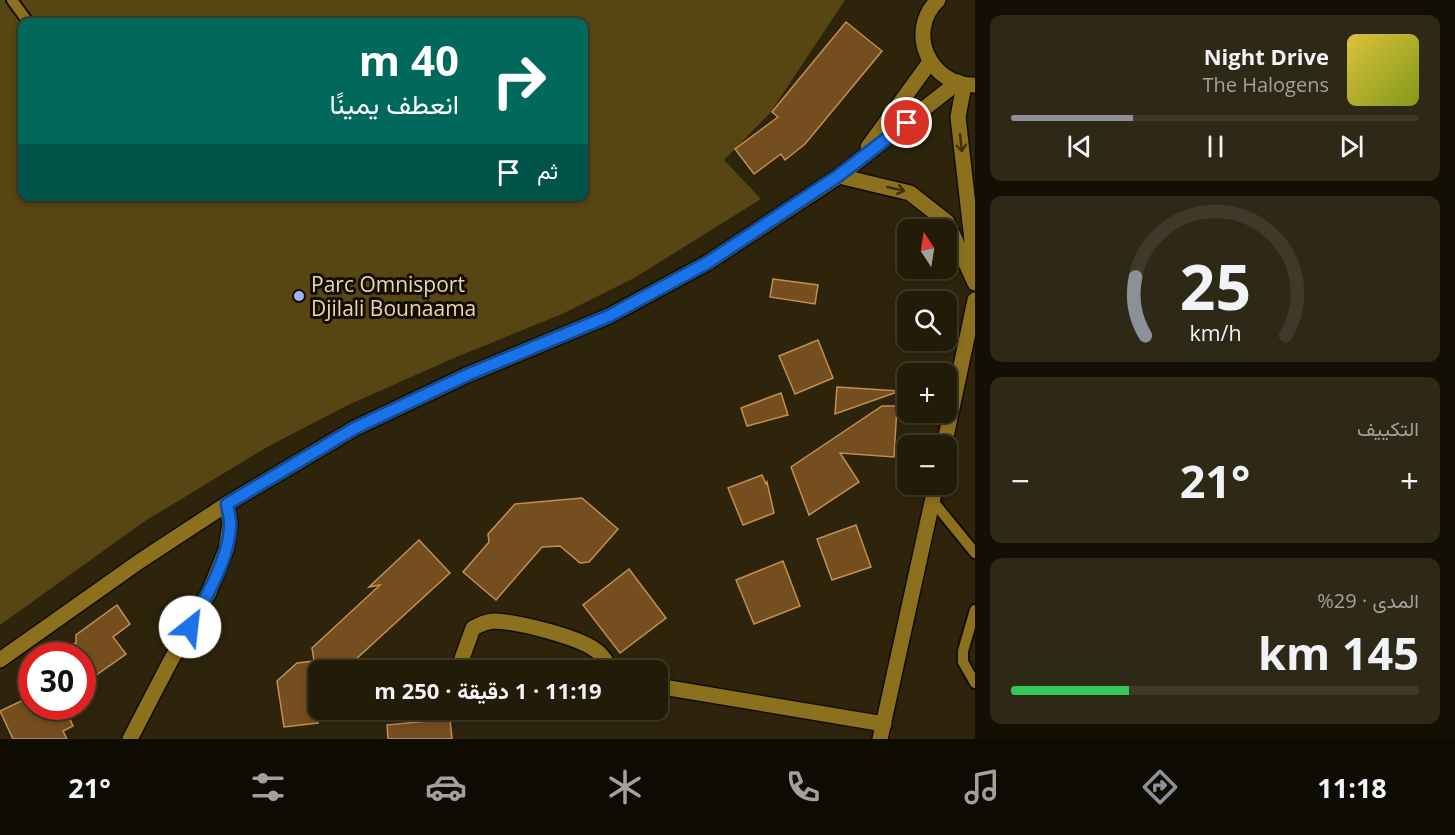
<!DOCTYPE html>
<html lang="ar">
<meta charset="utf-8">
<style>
body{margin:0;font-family:"Open Sans",Vazirmatn,sans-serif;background:#2e2816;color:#f1f3f6;direction:rtl;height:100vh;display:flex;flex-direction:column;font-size:22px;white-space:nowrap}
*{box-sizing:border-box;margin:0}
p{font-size:20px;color:#a2a19c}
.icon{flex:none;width:33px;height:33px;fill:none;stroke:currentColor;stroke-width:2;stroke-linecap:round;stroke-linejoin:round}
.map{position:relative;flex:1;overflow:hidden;direction:ltr}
.sheet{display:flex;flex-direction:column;gap:15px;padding:15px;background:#130f04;width:480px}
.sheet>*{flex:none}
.hud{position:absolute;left:18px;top:18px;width:570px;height:183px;border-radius:12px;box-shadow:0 3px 9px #0003,0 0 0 2px #3f3929;direction:rtl;background:#00695c;color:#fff;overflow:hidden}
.needle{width:39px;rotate:348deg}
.controls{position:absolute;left:897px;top:219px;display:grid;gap:12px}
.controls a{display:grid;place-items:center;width:60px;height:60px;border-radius:12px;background:#221b08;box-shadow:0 3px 9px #0003,0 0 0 2px #3f3929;font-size:30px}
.speed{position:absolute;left:18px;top:642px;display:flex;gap:12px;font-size:30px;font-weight:700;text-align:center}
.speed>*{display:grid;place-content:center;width:78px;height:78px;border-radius:50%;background:#221b08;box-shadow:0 3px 9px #0003,0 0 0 2px #3f3929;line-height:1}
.speed .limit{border:9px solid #d22;background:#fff;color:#111}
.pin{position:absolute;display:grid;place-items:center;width:51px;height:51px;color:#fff;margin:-26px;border:3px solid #fff;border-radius:50%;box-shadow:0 2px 6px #0007}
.me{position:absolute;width:66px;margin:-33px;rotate:29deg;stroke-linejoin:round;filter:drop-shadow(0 0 4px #0008)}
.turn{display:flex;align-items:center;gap:21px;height:126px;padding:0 30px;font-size:27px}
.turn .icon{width:78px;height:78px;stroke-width:2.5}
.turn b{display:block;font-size:42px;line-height:51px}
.then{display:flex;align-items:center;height:57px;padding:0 30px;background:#0003;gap:12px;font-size:22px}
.big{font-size:45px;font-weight:700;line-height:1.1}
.sheet .widget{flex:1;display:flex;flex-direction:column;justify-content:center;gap:9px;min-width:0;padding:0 21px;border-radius:12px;background:#2e2816}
.sheet .dial{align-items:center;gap:0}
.dial svg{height:156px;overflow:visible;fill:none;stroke:#3f3929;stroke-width:7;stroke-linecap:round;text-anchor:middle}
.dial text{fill:#f1f3f6;stroke:none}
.song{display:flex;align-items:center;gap:18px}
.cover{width:72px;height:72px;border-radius:9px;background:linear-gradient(135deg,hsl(50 70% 55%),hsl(70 70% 35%))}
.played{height:6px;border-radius:3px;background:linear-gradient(90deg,#8c9099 30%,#3f3929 30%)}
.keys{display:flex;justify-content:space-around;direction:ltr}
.heat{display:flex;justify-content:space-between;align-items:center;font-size:33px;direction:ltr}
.charge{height:9px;border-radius:4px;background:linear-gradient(90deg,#34c759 29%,#3f3929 0)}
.trip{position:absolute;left:308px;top:660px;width:360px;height:60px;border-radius:12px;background:#221b08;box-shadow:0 3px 9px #0003,0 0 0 2px #3f3929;font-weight:700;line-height:60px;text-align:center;direction:rtl}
.tab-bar{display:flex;height:96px;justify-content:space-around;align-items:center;background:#0e0b03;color:#a2a19c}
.tab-bar .icon{width:42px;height:42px}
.tab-bar .on{color:#8c9099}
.tab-bar b{font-size:27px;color:#f1f3f6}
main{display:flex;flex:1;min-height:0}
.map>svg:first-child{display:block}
</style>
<main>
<section class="sheet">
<div class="widget">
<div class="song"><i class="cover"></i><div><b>Night Drive</b><p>The Halogens</p></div></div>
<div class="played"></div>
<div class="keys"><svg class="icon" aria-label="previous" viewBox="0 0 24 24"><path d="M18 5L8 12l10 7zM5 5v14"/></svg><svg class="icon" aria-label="pause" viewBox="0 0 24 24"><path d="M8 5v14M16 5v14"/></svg><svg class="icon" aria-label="next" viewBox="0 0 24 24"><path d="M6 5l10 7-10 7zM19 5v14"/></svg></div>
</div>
<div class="widget dial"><svg viewBox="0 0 100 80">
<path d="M14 69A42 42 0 1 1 86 69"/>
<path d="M14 69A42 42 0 0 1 9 39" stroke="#8c9099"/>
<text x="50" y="56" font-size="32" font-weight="700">25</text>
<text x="50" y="72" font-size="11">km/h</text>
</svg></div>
<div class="widget"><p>التكييف</p>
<div class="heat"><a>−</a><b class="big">21°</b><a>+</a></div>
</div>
<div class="widget"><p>المدى · 29%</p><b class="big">145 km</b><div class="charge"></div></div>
</section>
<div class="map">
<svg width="975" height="739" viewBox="0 0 975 739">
<rect width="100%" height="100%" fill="#2d240b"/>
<path fill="#574614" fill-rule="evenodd" d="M0,0H845L770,113L724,160L761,199L634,278L562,314L454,358L348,405L269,446L145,521L0,625ZM22,22H584V196H22Z"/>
<g fill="#744e1e" stroke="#c48f50" stroke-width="1.5">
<path d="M846,22L882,51L805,144L785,160L781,154L754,174L735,149L778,117L772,112Z"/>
<path d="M773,279L818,285L815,304L770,297Z"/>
<path d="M818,340L833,378L795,394L779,356Z"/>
<path d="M837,387L900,391L835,414Z"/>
<path d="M781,393L788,415L747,426L741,408Z"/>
<path d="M882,406H897L894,457L840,453L859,482L809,515L791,467Z"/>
<path d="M762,475L766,484L767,482L774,513L743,525L728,488Z"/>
<path d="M582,498L618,529L589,562L580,563L560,546L542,547L496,600L463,572L489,542L488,534L515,504Z"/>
<path d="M856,525L871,567L832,580L817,539Z"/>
<path d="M419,540L450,573L344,670H318V723L284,727L277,681L297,663L314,661L312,648L380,585L369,587Z"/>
<path d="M783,561L800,606L754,624L736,580Z"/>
<path d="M629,569L666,618L620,653L583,605Z"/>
<path d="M117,605L130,624L113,637L126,654L82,685V656H54L76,643V635Z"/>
<path d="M32,696V706H64L73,726L63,731L67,739H13L0,711Z"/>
<path d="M450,719L452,739H388L387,725Z"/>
</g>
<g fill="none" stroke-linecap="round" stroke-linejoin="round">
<defs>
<g id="service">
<path d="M12,0L28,22"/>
<path d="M932,500L975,553"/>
<path d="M975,610L963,651V662L975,683"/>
</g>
<g id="minor">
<path d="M964,85L958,117L975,267"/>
<path d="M839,176L910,193L947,222L975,283"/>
<path d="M944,446L975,300"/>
<path d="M462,670L460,664L473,628C481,624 487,621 495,621C518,622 581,637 598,652C604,657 608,665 612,670"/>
<path d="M657,686L884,724"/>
<path d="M130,739L170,662L209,592L226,550L230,524L227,504"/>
<path d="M880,739L936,484"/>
</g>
<g id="tertiary">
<path d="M938,0C905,32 930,86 975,85"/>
<path d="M868,147L930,62"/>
<path d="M0,660L140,561L227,504L355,428L467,375L609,316L707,263L839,176L958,82"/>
</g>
</defs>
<use href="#service" stroke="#150d00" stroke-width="14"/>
<use href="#minor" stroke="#150d00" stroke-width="18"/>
<use href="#tertiary" stroke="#150d00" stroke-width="18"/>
<use href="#service" stroke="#8b701e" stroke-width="10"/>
<use href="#minor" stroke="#8b701e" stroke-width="15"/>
<use href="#tertiary" stroke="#8b701e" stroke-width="15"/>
</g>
<defs><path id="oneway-shaft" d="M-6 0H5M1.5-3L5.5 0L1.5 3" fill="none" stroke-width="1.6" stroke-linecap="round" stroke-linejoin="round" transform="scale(1.5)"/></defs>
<g stroke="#3e300a">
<use href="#oneway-shaft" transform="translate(961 143) rotate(84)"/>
<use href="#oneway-shaft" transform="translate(896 189) rotate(13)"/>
</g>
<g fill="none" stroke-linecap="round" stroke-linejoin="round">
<defs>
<path id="route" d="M190,627C205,599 231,555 230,523C230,517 228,510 227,504L355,428L467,375L609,316L707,263L838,176L907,123"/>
</defs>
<use href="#route" stroke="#114b97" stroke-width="15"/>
<use href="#route" stroke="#1a73e8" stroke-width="10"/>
</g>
<circle fill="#9cb4fd" stroke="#150d00" stroke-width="2" cx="299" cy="296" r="6"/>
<g text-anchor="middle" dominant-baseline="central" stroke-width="6" stroke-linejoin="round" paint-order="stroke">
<g font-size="21" fill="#e7d9b4" stroke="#150d00" text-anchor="start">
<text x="311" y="284">Parc Omnisport<tspan x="311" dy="24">Djilali Bounaama</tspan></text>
</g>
</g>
</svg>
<div class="controls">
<a><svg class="needle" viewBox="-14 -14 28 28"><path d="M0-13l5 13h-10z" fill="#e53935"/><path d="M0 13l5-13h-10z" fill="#a2a19c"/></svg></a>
<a><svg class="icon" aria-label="search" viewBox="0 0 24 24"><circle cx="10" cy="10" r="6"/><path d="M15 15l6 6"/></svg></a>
<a>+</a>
<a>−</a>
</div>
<div class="speed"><div class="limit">30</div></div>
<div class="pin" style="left:907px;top:123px;background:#d93025"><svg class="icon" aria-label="arrive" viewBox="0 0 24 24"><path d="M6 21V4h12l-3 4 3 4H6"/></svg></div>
<svg class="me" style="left:190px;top:627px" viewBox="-20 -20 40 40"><circle r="19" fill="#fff"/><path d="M0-13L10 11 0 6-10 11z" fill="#1a73e8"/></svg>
<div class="trip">11:19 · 1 دقيقة · 250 m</div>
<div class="hud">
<div class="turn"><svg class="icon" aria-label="right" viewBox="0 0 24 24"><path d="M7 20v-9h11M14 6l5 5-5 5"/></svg><div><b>40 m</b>انعطف يمينًا</div></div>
<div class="then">ثم<svg class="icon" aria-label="arrive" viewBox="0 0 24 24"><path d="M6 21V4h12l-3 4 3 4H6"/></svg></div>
</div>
</div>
</main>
<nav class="tab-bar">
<b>11:18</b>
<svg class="icon on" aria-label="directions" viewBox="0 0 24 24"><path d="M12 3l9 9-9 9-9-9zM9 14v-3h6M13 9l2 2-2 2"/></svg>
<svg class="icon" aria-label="music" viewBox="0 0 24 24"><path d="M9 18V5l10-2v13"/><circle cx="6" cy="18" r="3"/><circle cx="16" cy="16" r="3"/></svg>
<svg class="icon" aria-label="phone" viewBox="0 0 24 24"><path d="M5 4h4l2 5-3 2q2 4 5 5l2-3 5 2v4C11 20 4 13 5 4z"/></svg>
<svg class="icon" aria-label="climate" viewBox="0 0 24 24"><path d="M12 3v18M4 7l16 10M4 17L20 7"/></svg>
<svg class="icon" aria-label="car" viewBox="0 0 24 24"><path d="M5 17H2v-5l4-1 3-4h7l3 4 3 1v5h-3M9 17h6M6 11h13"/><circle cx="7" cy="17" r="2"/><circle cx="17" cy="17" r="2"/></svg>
<svg class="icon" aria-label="filters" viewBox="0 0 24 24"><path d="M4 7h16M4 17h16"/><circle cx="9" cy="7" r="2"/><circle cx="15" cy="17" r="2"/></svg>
<b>21°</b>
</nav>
